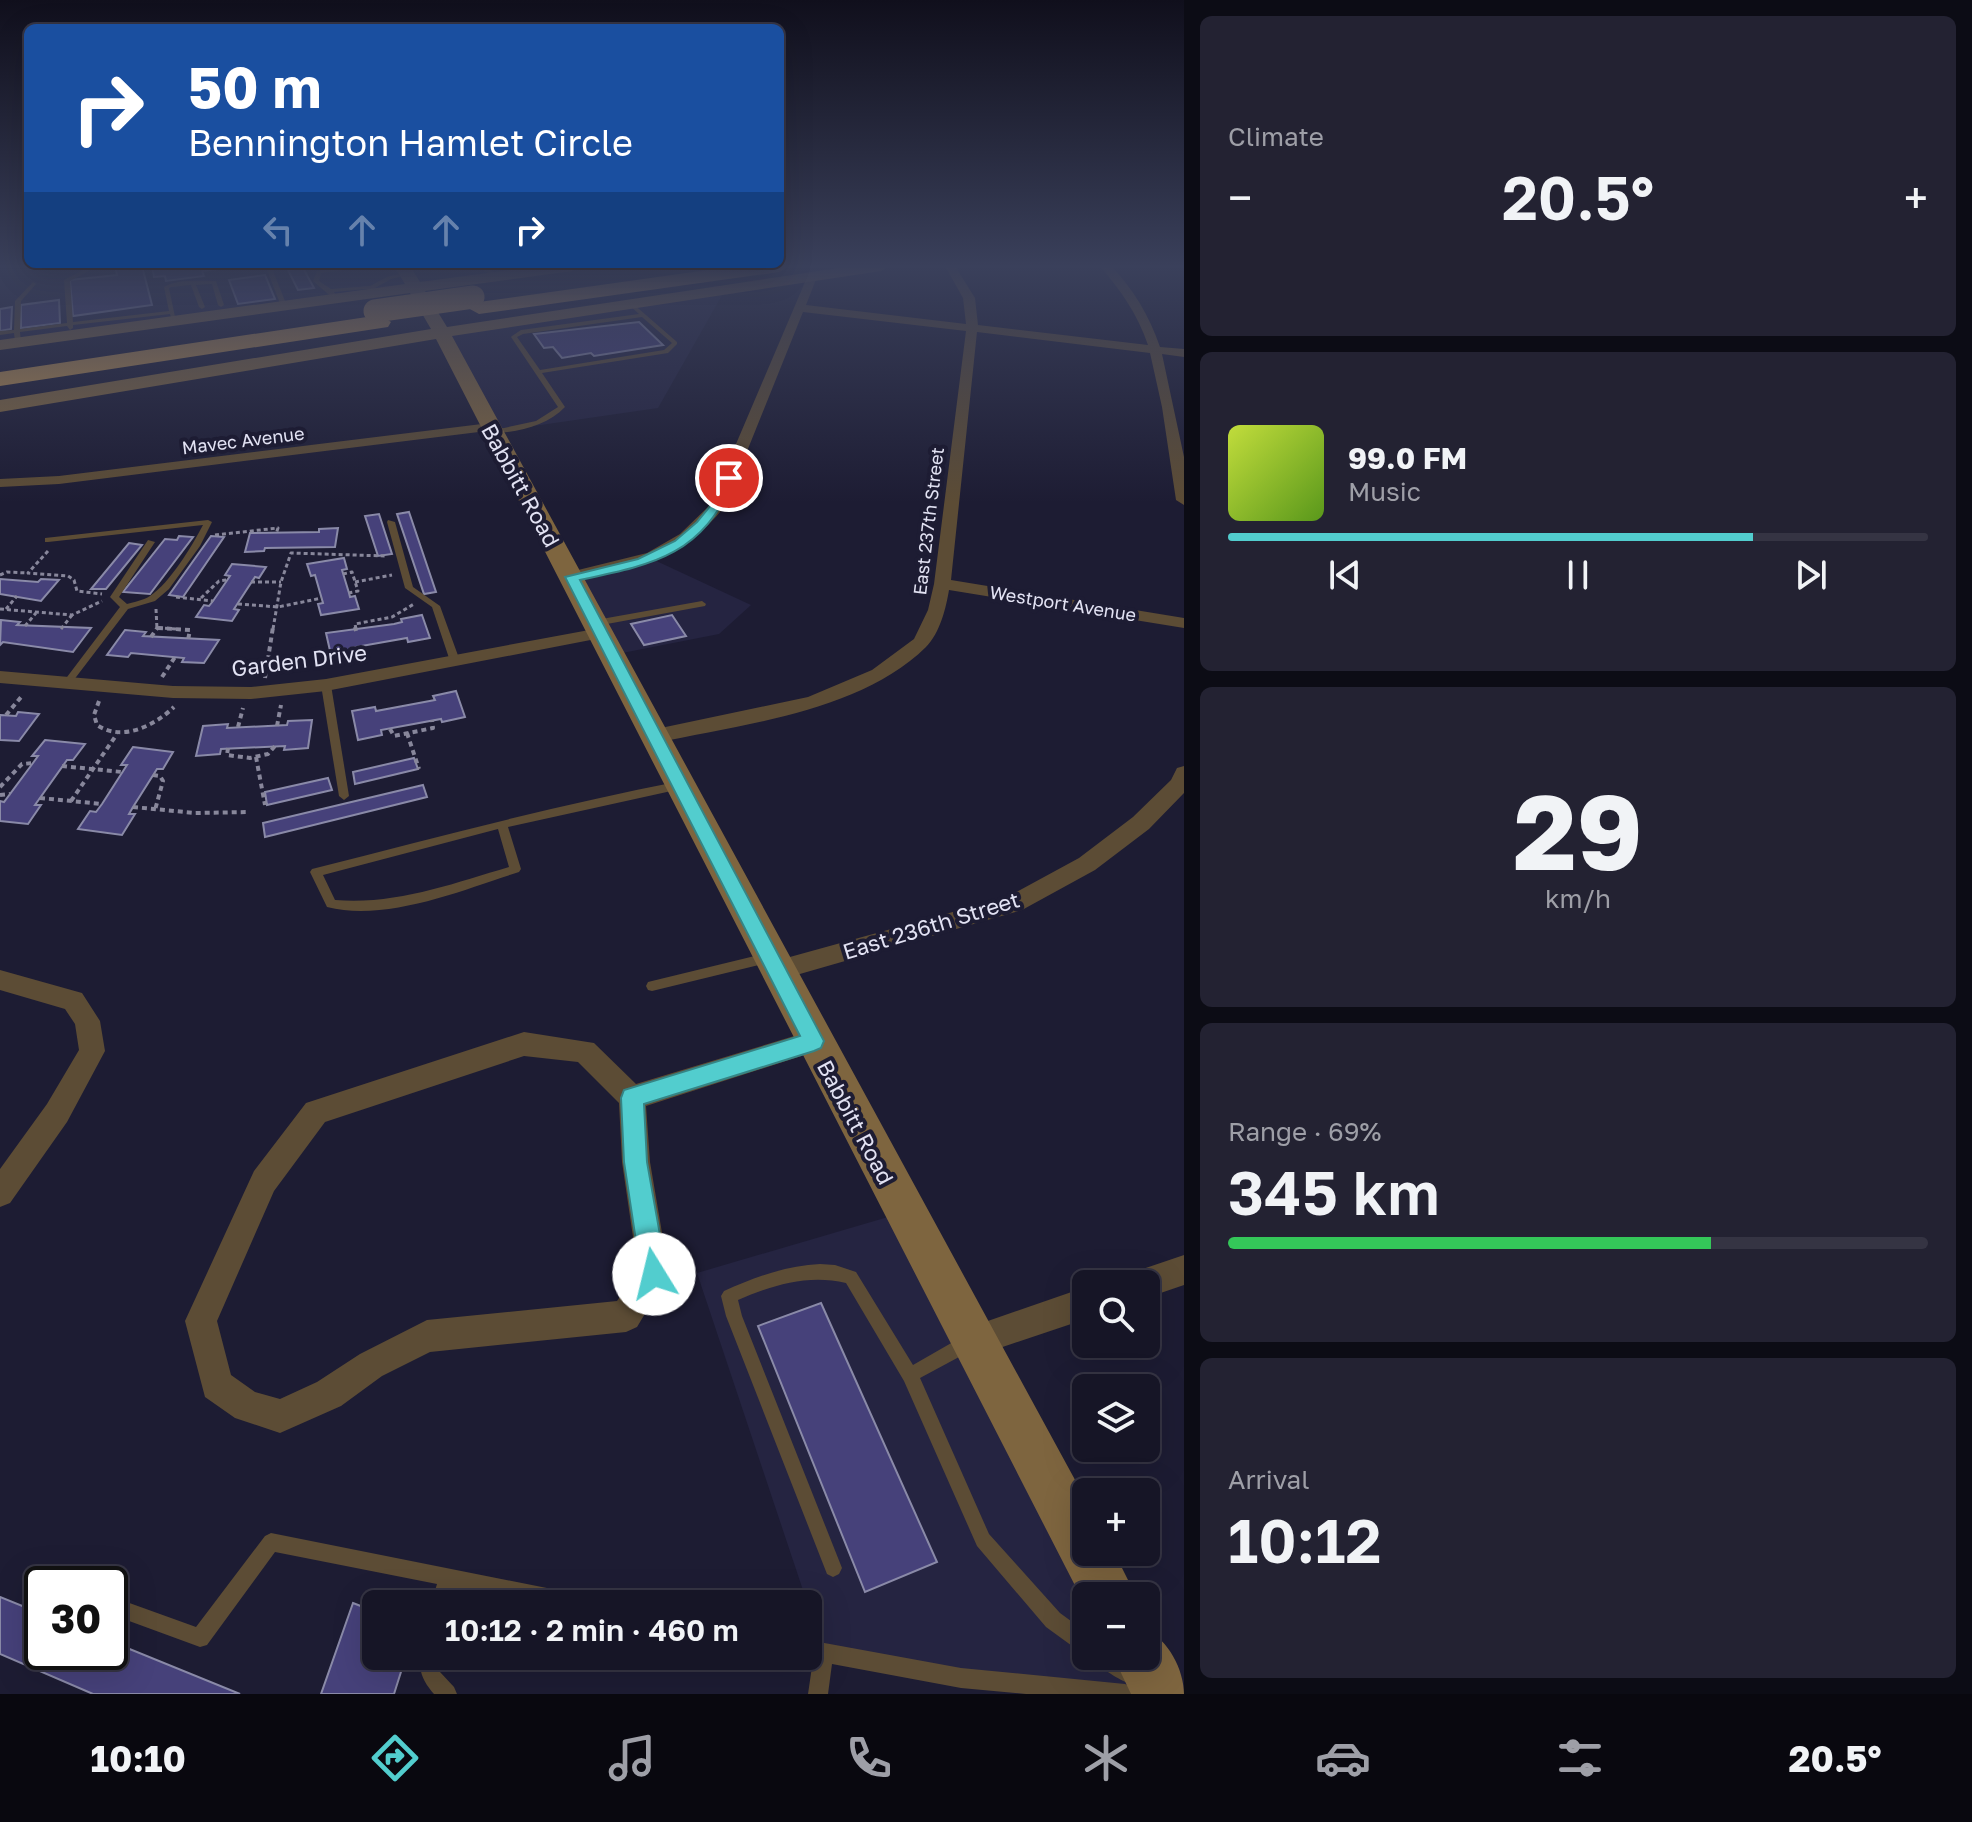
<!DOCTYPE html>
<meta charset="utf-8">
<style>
body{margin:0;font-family:"Golos Text",sans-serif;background:#232232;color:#f1f3f6;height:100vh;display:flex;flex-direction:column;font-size:30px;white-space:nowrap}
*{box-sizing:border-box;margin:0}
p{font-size:26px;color:#9e9fa7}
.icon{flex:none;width:44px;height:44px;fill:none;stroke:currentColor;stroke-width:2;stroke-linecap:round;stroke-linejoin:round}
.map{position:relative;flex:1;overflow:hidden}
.side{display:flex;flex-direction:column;gap:16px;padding:16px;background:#0c0c15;width:788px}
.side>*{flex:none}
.top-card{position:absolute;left:24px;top:24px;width:760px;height:244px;border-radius:12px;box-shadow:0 8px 32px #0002,0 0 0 2px #353443;background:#1a4fa0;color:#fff;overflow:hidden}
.buttons{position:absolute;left:1072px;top:1270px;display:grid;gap:16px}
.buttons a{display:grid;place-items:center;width:88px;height:88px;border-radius:12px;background:#161526;box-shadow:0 8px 32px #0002,0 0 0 2px #353443;font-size:40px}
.speed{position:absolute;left:24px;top:1566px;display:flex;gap:16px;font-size:40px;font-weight:700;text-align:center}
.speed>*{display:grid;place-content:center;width:104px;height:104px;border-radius:50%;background:#161526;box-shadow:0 8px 32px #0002,0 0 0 2px #353443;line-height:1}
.speed .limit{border:4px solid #111;border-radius:12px;background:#fff;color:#111}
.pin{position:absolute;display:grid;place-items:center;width:68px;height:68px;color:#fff;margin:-34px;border:4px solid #fff;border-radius:50%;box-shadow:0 2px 8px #0007}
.me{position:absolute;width:88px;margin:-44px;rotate:351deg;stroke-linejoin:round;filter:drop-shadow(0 0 6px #0008)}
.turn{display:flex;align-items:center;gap:28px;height:168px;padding:0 32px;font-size:36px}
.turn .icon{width:104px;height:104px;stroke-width:2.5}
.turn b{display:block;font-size:56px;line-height:68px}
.lanes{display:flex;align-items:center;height:76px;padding:0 32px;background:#0003;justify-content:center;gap:40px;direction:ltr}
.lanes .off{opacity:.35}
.big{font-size:60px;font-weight:600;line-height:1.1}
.side .tile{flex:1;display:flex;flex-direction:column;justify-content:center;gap:12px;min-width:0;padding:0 28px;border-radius:12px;background:#232232}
.side .dial{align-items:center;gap:0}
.dial b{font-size:104px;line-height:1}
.song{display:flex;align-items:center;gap:24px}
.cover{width:96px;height:96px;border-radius:12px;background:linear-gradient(135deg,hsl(70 70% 55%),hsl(90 70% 35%))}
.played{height:8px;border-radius:4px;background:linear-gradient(90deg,#52cdce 75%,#353443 75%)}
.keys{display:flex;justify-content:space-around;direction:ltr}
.heat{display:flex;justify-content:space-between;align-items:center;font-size:44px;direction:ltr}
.charge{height:12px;border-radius:6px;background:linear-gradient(90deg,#34c759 69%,#353443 0)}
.trip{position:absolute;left:362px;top:1590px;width:460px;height:80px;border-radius:12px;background:#161526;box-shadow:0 8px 32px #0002,0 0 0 2px #353443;font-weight:600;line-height:80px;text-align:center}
.menu{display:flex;height:128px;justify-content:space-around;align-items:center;background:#09080f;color:#9e9fa7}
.menu .icon{width:56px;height:56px}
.menu .current{color:#52cdce}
.menu b{font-size:36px;color:#f1f3f6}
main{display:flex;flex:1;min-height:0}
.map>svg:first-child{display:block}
</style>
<main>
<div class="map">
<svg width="1184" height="1694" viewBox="0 0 1184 1694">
<rect width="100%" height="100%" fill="#1d1c33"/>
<g fill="#252441">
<path d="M0,266H572L0,345Z"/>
<path d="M725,290L658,408L492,432L442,333Z"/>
<path d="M650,558L751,605L719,634L612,655L572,578Z"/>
<path d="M905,1212L1086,1596V1656H1141L1161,1694L824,1653L697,1273Z"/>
</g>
<g fill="#46417a" stroke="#8a8aa8" stroke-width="2">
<path d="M115,266H142L152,305L73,316L70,280L117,275Z"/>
<path d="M152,266H218L219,269L202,271L204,276L166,281L165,276L154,277Z"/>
<path d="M303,268L314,288L298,290L288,270Z"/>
<path d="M265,275L275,299L238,304L229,280Z"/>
<path d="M59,300L60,323L21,328V305Z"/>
<path d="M12,307L11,329L0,331V309Z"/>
<path d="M639,322L663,345L594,356L591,353L562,358L553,347L544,348L534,334Z"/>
<path d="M409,512L436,592L424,594L397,514Z"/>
<path d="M379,514L392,554L378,556L365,516Z"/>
<path d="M338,528L335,547L265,548L264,551L245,552L250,533L319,532V529Z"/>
<path d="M179,536L193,537L150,594L123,592L165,539L177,540Z"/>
<path d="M211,536L224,537L183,597L169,595Z"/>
<path d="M129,543L142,545L106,589H91Z"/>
<path d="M344,558L347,569L342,570L349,593L350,597L355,596L359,609L321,615L318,604L323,603L315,575L311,576L307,564Z"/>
<path d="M232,564L266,567L259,578L255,577L234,609L239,610L232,621L196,617L204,605L209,606L213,601L230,576L225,575Z"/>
<path d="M0,579L38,582L41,579L59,580L41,601L0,594Z"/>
<path d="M422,615L430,638L408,642L407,638L350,648L351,652L331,655L326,633L394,624L402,622L401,619Z"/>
<path d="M672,615L686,636L644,645L631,624Z"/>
<path d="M1,620L20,622L17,625L91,628L73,652L3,642L0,645Z"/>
<path d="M125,630L146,632L143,636L219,640L204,663L182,662L184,658L131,653L128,657L107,655Z"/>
<path d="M456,691L465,717L442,722L441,719L381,730L382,735L358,740L352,711L375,707L376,711L435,700L433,696Z"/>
<path d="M18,712L39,714L19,741L0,740V715L16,716Z"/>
<path d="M312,720L308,748L284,750L285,746L221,749L220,754L196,756L203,726L228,724L227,728L287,725L288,721Z"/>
<path d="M45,740L85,744L73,760H67L35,805H41L28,824L0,821V801L4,802L33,763L38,756H32Z"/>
<path d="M133,747L173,752L163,769H157L133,807L129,814H135L122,835L78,829L90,811L96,812L102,804L127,765H121Z"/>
<path d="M414,758L418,769L355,784L353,772Z"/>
<path d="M328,778L332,790L267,805L265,792Z"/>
<path d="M423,785L427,797L265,837L263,823Z"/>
<path d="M821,1303L937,1562L865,1592L758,1326Z"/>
<path d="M0,1597L42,1614V1652H110V1641L240,1694H93L0,1654Z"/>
<path d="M353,1603L376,1612V1656H406L394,1694H321Z"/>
</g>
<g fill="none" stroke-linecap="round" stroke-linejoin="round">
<g stroke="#88879b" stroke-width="3" stroke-dasharray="4 3" stroke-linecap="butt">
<path d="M215,535L278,528L276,534"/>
<path d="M48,551L28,573L68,576L74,580L77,591L102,594"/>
<path d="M343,574L352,572L358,591L349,593"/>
<path d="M0,575L7,572L28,573"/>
<path d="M251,582H281"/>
<path d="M355,582L392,575"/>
<path d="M176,597L213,601"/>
<path d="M201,598L219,581L227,580"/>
<path d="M238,604L278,607L322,598"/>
<path d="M0,609L72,615L102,601"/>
<path d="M6,609L17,596"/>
<path d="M156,609L157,629"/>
<path d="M25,626L36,613"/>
<path d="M158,628L178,629"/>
<path d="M61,629L72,615"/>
<path d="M273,629L281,582L291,553L386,556"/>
<path d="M356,629L355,624L392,617L414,604"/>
</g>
<g stroke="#88879b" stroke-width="4" stroke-dasharray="5 4" stroke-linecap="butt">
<path d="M355,627L356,631"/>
<path d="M158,628L190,630L188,640"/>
<path d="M151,637L158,627"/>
<path d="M162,677L175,657"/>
<path d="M265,678L273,627"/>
<path d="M99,701L94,715L97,725C122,742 154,726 174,707"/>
<path d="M6,715L22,696"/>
<path d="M277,726L281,705"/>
<path d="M238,727L243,708"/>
<path d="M390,729L394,736L433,728L432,720"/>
<path d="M407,733L419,769"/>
<path d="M228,748L227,755L250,758L268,754L275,746"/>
<path d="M256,757L265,805"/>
<path d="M62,766L122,772"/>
<path d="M153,775L160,776L163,781L155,810"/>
<path d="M0,787L22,764L33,763"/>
<path d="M0,795L10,794"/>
<path d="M40,798L102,804"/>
<path d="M71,801L117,734"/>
<path d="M133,807L195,813L249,812"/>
</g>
<g fill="#5c4c35" fill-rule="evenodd">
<path d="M91,266H98L70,281L73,322L169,311L164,287C176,279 201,281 216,281L224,305L221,307L218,305L212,284L196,285L205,307L202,309L199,307L191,285L171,287L169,288L175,317H171L170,314L73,325V328L70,330L67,326L20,332L21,342L18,344L15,342L14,333L0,335V331L14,330L15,301L33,282L36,284L21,301L20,329L67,323L64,280Z"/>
<path d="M275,266H283L273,271L287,306L284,308L281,306L267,270Z"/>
<path d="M357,266H373L321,273L319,281L331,289L370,286L387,277L407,272L410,274L391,279L375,288L383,291V293L367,289L334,292L337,297L334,299L313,281L317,271Z"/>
<path d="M479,266H485L499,277L494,278Z"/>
<path d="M631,302L677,342V344L668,353L542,373L565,407C547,426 516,433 490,433V431L536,421L558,407L511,337L512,336L521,330L639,314L628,304ZM642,317L672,343L664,350L540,370L517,337L523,334Z"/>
<path d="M208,520L212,522L200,546L169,589L155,601L128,609L70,685H64V681L120,607L110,597L148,540L155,542L119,597L127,604C134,602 144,600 150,596C170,583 192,546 203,525L48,542H45V538Z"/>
<path d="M388,520L395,522L413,587L440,606L460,661L458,663L455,664L450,661L432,607L405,588L387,522Z"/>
<path d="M702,601L706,604L705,606L596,626L592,623L596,620Z"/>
<path d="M326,682L331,685L349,796L344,800L339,796L321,685Z"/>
<path d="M681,781L686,785L685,788L508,827L521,869L519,872C462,890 387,922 327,907L310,872L312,869L316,868C437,837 558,805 681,781ZM498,829L509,867C451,884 396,905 335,900L323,875Z"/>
<path d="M767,953L771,954L773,958L771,962L767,963L652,991L648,990L646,986L648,982L652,981Z"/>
<path d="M820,1264L835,1265L856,1272L913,1365L960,1338L966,1336L972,1338L974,1344L972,1350L920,1378L989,1534L1060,1613L1086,1632V1653L1079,1651L1046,1627L977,1546L904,1381L846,1283C808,1274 773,1285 738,1300L742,1316L842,1568L839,1574L833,1577L827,1574L726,1316L721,1296L724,1291C755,1277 785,1266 820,1264Z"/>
<path d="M271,1533L582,1595L589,1597L591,1604H536L454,1588L449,1604H431L437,1584L275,1552L207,1645L200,1647L110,1614V1596L196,1627L265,1536Z"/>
<path d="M808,1640L961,1668L1125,1684L1132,1687L1135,1694H1026L961,1688L832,1664L828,1694H808L813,1660L801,1656H808Z"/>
<path d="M418,1656H438L440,1672L454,1687L457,1694H434C422,1680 421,1674 418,1656Z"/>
<path d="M1094,1656C1112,1656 1130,1654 1138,1673L1135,1680L1128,1683C1116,1678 1099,1668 1094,1656Z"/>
</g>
<g fill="#5c4c35" fill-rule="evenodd">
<path d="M945,266H955L975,298L978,325L1148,345C1137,313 1121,291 1100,266H1111C1134,290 1149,315 1160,347L1184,349V357L1162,354L1184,457V505L1176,500L1162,407L1150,353L977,332L951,580L1184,618V628L949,590C946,608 940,633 926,647C860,712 743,724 656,743L649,741L646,736L649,731L656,729L808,697L872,670L914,639L928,610L934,584L966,331L803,312L725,506C686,557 632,570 572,582L564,577L566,573L647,553L680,534L710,505L808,275L817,277L806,305L966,324L963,298Z"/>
<path d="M490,423L497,427L495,430L59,484L0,487V479L59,476Z"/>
<path d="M600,628L606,629L609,633L606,637L326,691L251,699L173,698L0,683V671L173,686L251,687L326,679Z"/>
<path d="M1184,766V793L1149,829L1095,870L1022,910L779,980L770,977L767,970L770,963L779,960L1007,897L1079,858L1133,817L1171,780L1177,768Z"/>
<path d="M0,970L82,993L100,1021L105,1051L67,1122L10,1203L0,1207V1169L47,1104L79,1050L75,1024L65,1009L0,990Z"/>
<path d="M814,1030L823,1033L827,1041L823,1049L646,1106L650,1162L669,1274L637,1327L626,1332L430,1352L382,1376L341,1406L280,1433L235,1418L205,1397L185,1321L254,1171L306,1103L524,1032L594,1043L636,1084ZM524,1056L578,1062L619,1103L622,1162L638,1271L617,1301L427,1320L360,1354L317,1382L280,1399L255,1392L231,1375L217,1321L274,1191L325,1122Z"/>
<path d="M1184,1255V1285L1146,1298V1284H1127L1131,1273Z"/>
<path d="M1086,1287V1319L973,1357L962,1352L957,1341L962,1330Z"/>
</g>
<g fill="#7e653f" fill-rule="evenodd">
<path d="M394,266H410L420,282L539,266H580L572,271L425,291L447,327L851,266H889L881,271L452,336L1086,1500V1552H1114L1136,1596H1086V1607L436,339L0,412V400L431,329L410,293L0,350V340L405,284Z"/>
<path d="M1146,1630C1168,1639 1184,1670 1184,1694H1131L1113,1656H1146Z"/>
</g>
<g fill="#b1894c" fill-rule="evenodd">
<path d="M736,266H789L779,272L479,314L468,308L479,302Z"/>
<path d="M380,315L391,322L388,327L0,386V372Z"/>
</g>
<path stroke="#b1894c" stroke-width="23" d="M375,311L473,297"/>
</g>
<linearGradient id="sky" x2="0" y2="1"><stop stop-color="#100f1c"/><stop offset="0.53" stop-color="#3a405b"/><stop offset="1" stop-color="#3a405b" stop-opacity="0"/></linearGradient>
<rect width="1184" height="503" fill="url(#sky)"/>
<path fill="#52cdce" stroke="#358586" stroke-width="2" d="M724,475L735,478C702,555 656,564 580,580L824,1041L821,1048L814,1051L644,1104L647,1162L667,1274L663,1283L654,1287L645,1283L641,1274L624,1162L621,1098L624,1090L800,1036L565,577L638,559L675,541L697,522L711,505Z"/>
<g text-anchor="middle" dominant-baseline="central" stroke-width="8" stroke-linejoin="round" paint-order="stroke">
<g font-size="18" fill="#e2e2f3" stroke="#1d1c33">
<text transform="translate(243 440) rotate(-7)">Mavec Avenue</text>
<text transform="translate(928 521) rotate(-83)">East 237th Street</text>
<text transform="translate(1063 603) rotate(9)">Westport Avenue</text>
</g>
<g font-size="22" fill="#e2e2f3" stroke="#1d1c33">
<text transform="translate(521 485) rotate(61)">Babbitt Road</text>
<text transform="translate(299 660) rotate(-7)">Garden Drive</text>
<text transform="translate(931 925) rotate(-17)">East 236th Street</text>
<text transform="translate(856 1122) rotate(62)">Babbitt Road</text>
</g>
</g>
</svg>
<div class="buttons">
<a><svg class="icon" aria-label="search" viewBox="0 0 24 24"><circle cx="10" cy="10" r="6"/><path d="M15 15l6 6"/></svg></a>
<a><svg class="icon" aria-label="layers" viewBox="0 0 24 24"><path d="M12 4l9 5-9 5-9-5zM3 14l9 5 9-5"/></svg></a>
<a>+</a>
<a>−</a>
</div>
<div class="speed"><div class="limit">30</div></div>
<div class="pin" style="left:729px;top:478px;background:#d93025"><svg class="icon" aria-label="arrive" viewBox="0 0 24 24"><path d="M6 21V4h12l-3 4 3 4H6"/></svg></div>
<svg class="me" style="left:654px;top:1274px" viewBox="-20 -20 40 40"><circle r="19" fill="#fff"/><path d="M0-13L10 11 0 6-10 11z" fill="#52cdce"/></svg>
<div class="trip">10:12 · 2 min · 460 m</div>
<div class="top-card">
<div class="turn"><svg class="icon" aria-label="right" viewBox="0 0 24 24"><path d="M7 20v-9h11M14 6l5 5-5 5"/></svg><div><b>50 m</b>Bennington Hamlet Circle</div></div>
<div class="lanes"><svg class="icon off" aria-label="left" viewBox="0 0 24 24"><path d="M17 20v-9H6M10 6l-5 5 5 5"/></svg><svg class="icon off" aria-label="ahead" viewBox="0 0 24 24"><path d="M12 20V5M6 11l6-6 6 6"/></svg><svg class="icon off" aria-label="ahead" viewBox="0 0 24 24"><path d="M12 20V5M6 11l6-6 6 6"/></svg><svg class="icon" aria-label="right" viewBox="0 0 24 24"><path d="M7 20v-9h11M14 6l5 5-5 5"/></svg></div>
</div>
</div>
<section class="side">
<div class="tile"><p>Climate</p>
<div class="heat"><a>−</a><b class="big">20.5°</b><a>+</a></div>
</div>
<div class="tile">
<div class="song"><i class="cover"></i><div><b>99.0 FM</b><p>Music</p></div></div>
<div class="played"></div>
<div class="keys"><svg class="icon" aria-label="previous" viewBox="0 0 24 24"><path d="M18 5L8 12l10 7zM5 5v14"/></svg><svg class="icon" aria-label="pause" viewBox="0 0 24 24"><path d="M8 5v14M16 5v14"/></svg><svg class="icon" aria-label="next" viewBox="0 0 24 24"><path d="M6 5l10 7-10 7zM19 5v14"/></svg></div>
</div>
<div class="tile dial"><b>29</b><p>km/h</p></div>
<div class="tile"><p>Range · 69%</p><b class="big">345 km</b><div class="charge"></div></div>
<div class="tile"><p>Arrival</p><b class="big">10:12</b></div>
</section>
</main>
<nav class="menu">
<b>10:10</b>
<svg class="icon current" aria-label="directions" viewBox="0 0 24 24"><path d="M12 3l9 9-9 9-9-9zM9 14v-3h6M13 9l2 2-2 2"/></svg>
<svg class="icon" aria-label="music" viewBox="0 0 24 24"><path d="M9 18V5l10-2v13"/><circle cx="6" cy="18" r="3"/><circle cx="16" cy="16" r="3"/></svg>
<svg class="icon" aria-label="phone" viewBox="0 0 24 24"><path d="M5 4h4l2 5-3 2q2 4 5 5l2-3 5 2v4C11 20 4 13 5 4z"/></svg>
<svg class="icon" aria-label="climate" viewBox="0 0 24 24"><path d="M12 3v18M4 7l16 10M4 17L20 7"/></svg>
<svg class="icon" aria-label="car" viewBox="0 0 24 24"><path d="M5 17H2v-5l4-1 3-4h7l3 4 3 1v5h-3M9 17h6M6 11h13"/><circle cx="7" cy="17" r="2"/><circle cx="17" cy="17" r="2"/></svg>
<svg class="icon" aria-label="filters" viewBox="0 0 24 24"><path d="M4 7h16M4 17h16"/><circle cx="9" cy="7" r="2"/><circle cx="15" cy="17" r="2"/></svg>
<b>20.5°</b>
</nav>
